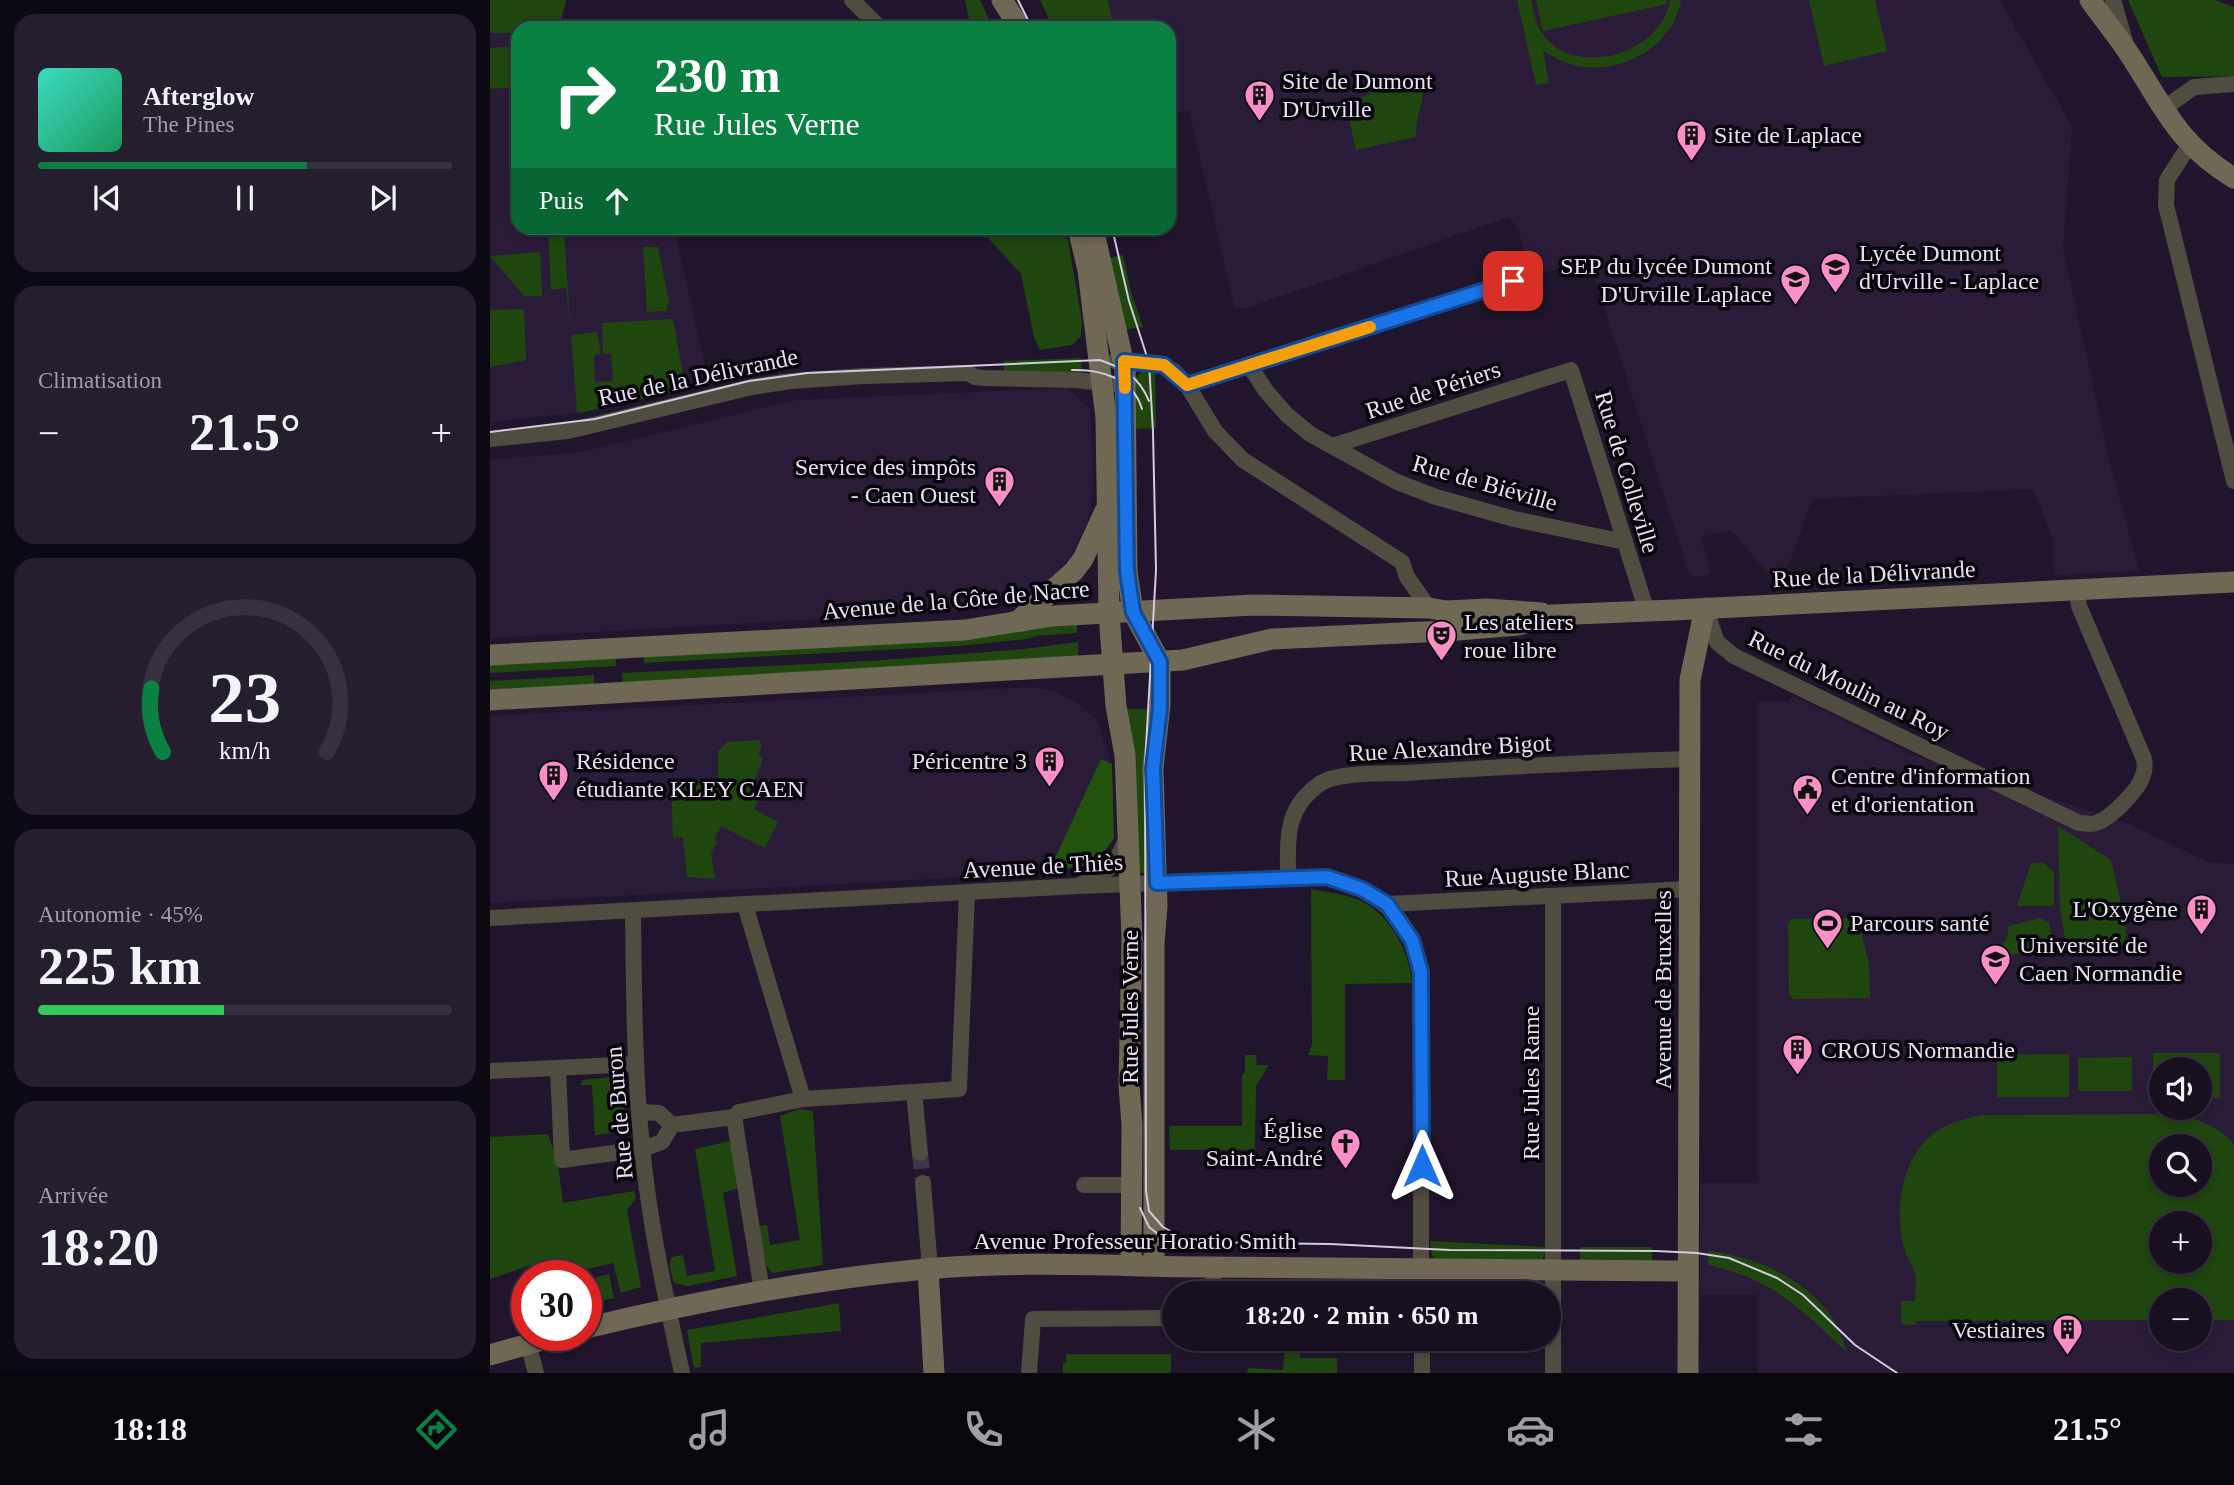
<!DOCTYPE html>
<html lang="fr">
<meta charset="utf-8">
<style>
body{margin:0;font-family:"Times New Roman",serif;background:#251e2e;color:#f1f3f6;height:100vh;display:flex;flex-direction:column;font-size:26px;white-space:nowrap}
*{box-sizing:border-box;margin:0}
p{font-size:23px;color:#9f9da5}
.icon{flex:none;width:38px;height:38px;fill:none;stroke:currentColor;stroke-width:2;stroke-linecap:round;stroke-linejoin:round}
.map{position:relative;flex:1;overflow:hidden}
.drawer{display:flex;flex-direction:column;gap:14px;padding:14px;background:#0d0912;width:490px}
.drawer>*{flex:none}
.hud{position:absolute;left:21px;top:21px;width:665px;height:214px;border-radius:21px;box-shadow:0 4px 10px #0003,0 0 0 2px #36303f;background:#0b8043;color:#fff;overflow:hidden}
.tools{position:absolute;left:1659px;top:1057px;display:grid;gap:14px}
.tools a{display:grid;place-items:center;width:63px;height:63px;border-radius:50%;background:#181021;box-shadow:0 4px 10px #0003,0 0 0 2px #36303f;font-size:35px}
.speed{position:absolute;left:21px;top:1260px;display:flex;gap:14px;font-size:35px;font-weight:700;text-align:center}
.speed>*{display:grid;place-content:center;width:91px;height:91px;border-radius:50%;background:#181021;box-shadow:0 4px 10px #0003,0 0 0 2px #36303f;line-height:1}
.speed .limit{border:10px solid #d22;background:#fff;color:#111}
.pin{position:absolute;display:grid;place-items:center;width:60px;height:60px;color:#fff;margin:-30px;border-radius:14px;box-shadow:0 4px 10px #0006}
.me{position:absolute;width:77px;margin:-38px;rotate:0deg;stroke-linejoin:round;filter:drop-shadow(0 0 5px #0008)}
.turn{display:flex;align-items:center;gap:24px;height:147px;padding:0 28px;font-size:32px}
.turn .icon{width:91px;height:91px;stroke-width:2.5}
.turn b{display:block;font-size:49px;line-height:60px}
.then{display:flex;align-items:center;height:66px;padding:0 28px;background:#0003;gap:14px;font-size:26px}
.big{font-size:52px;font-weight:600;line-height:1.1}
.drawer .tile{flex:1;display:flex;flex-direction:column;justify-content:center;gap:10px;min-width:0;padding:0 24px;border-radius:21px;background:#251e2e}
.drawer .dial{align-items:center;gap:0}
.dial svg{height:182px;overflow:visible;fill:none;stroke:#36303f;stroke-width:7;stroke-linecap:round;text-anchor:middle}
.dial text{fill:#f1f3f6;stroke:none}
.song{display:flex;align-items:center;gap:21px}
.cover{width:84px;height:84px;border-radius:10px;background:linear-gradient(135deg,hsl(170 70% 55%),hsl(150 70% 35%))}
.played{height:7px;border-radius:4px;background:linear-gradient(90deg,#0b8043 65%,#36303f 65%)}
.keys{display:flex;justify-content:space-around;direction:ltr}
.heat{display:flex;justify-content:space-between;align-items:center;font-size:38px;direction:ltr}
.charge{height:10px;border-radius:5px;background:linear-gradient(90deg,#34c759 45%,#36303f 0)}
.trip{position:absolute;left:672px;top:1281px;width:399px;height:70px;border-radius:35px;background:#181021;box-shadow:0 4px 10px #0003,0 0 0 2px #36303f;font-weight:600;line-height:70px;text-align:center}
.tabs{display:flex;height:112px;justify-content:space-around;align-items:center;background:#0a060d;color:#9f9da5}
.tabs .icon{width:49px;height:49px}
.tabs .on{color:#0b8043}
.tabs b{font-size:32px;color:#f1f3f6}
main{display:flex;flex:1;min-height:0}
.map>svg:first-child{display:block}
</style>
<main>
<section class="drawer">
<div class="tile">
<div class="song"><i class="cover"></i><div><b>Afterglow</b><p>The Pines</p></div></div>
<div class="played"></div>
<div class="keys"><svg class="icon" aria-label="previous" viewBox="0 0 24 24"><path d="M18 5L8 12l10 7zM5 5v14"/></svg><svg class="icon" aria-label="pause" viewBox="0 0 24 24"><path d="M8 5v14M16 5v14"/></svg><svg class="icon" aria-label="next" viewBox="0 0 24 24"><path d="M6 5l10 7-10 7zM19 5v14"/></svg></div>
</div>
<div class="tile"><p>Climatisation</p>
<div class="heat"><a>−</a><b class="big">21.5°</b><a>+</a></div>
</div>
<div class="tile dial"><svg viewBox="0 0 100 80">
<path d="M14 69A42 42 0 1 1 86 69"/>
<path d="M14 69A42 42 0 0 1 9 41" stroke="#0b8043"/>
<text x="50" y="56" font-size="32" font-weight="700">23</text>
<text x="50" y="72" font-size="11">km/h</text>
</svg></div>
<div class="tile"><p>Autonomie · 45%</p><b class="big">225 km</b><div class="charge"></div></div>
<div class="tile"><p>Arrivée</p><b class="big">18:20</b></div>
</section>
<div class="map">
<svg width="1744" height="1373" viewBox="0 0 1744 1373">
<rect width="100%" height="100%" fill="#20152c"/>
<g fill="#2a1c39" fill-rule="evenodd">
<path d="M0,0H76L69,28H28V228H184L219,384L214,385L210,382L195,385L193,390L86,413L0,422Z"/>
<path d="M618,0H1510L1582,127L1573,249L1619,459L1649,571L1564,575L1563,539L1543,489L1322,499L1302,557L1286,583L1241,530L1211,537L1221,574L1208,577L1199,574L1099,260L1039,277L1029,230L1019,217L757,308L745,309L699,110L679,116V28H624Z"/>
<path d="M578,388L600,409L603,486L598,521L582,554L563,577L553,584L507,607L486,610L0,638V460L91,452L306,400Z"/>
<path d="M542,687L563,691L589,704L607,721L622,764L624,838L606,864L495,876L0,903V716Z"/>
<path d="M1303,696L1426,756L1632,821L1717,862L1744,864V1373H1268L1267,1295H1210V1183H1268V702H1298ZM1671,1069H1710V1108H1671ZM1671,1146H1710V1185H1671ZM1671,1223H1710V1262H1671ZM1671,1300H1710V1339H1671Z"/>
</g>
<g fill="#1f460e" fill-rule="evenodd">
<path d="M0,0H76L69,28H28V33H0Z"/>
<path d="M475,0H490L503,28H481Z"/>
<path d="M550,0H618L624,28H563Z"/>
<path d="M1027,0H1041C1044,12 1046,26 1054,36C1088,79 1172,53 1180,0H1190L1191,2C1181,46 1138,71 1094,67C1079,66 1066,58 1053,51L1059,83L1046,85Z"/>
<path d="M1046,0H1176L1177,4L1053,31Z"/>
<path d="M1319,0H1385L1397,51L1334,66Z"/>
<path d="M1638,0H1725L1744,7V76L1672,77Z"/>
<path d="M28,46V87L0,89V48Z"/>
<path d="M930,74C939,99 924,114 926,137L866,150L857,110L867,99Z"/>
<path d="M58,228H72L74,230L80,323L76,288L61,290Z"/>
<path d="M489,228H567L578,240L592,321L591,336L582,345L550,350L544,337L531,274Z"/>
<path d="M153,247H168L179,301L176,311L157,312Z"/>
<path d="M50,252L52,296H34L0,256Z"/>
<path d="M633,255L641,292L653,327L632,330L618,258Z"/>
<path d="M34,309L36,360L0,367V310Z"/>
<path d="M183,319L195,385L193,390L90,413L87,411L81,335L107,332L111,354L104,355L105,382L123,381L121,354H113L112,323Z"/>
<path d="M591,358L592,377L514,373V361Z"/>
<path d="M665,370L666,428L645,429V379L652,371Z"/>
<path d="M587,623V633L546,636L537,639L468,646L154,663V655Z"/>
<path d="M588,642V659L356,669L133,682L132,673L379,661L534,649Z"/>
<path d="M126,657V666L0,673V664Z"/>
<path d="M104,675V684L0,691V681Z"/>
<path d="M635,709H664L659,873H646Z"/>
<path d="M269,740L272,745L268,754L273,759L262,788L272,793L264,809L288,822L275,848L231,826L224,840L227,842L221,853L225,879L197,877L193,837L183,838L181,781L228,779V751L237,742Z"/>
<path d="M1568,826L1621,860C1624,873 1637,926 1636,936C1634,950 1618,955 1606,953C1595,952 1583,953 1576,944L1570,909Z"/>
<path d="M1541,863H1553L1564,872V904L1562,906H1527Z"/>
<path d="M821,889C836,892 854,894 869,900C900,914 919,951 922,983L855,984V1080H837L838,1056L818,1055L822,1044Z"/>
<path d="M1368,918L1372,924V936L1379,964L1380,998L1303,999L1299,994L1298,924L1302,919Z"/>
<path d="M1550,918L1559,923L1564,946L1560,951L1513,955V942L1517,940L1519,926Z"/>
<path d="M1663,1053H1730V1098H1710V1069H1671V1098H1663Z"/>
<path d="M1579,1054V1097H1507V1055Z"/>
<path d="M755,1055H766L767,1065H779L766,1086L765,1150H680L679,1126H752V1076L755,1072Z"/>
<path d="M1642,1057V1091H1588V1058Z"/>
<path d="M130,1076L135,1080L139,1131L105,1135L102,1085H90L93,1080Z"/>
<path d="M309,1109L323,1111L333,1265L282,1273L276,1265L268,1226L277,1225L280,1245L310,1240L290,1116Z"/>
<path d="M1685,1114C1707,1119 1729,1126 1744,1144V1320H1710V1300H1671V1320L1426,1321L1425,1325L1411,1324V1301H1425C1425,1292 1427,1282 1425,1274C1422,1264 1415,1254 1413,1244C1404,1206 1413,1153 1447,1131C1462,1122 1476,1118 1492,1115ZM1671,1146H1710V1185H1671ZM1671,1223H1710V1262H1671Z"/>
<path d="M58,1134L68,1164L73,1203L144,1191L146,1198L137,1210L151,1287L131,1293L123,1263L68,1276L62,1258L0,1279V1137Z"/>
<path d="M240,1141L243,1144L249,1188L233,1193L247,1276L198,1286L184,1283L179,1264L182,1257L193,1255L197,1276L225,1271L205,1149Z"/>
<path d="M940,1241L1057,1247L1052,1260L947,1262L942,1255Z"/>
<path d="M1090,1247H1162V1265L1090,1264Z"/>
<path d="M1218,1251C1262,1255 1311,1277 1339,1313C1347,1324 1352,1340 1358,1353C1310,1309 1284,1279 1218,1265Z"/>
<path d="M119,1274L124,1298L96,1304V1280Z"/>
<path d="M349,1303L351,1331L211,1343V1367L204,1368L197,1330Z"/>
<path d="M795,1348H810V1358H847V1373H757L758,1368L793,1370Z"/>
<path d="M576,1354H681V1373H573V1363H576Z"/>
</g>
<path fill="#23520d" d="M611,759L622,764L624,838L606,864L559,871Z"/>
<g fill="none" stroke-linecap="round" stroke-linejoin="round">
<path stroke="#3e3349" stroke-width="16" stroke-dasharray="16 8" stroke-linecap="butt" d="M430,1153L433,1183"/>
<g stroke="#504c40" stroke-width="16">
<path d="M362,0L390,28"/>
<path d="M1623,0L1635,41"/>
<path d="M1673,109L1704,87L1744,84"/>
<path d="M1700,144L1677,180L1676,205L1744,481"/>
<path d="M625,361L668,363L684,371L697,385L725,431L753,460L912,562L917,577L939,608"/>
<path d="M759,365L776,391L797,415L820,434L907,482L946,497L1024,519L1135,542"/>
<path d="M697,385L1027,280"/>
<path d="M0,439L78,431L262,387L301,381L374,376L478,373L485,377L494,378L585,380L623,384"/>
<path d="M842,446L1081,370L1157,612"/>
<path d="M1215,608L1227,642L1244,656L1589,823C1595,823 1600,825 1606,823C1620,819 1649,790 1653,775C1655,770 1655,764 1654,759L1589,606L1587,591"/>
<path d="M798,878C798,839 794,808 831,783C848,772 894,774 916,773C1010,767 1105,762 1199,759"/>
<path d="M590,885L623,866L637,839"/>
<path d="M897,904L1199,889"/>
<path d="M255,905L313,1099L424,1092"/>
<path d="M143,911C144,989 144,1068 152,1146C159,1222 176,1299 192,1373"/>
<path d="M0,918L588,886L837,877C889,891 921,917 931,972V1293"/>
<path d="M68,1068L72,1160L152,1149L172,1142L182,1125L244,1117L249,1112L313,1099"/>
<path d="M0,1071L146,1064"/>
<path d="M149,1112L169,1113L182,1125"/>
<path d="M244,1117L272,1291"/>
<path d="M430,1153L424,1092L469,1089L477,893"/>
<path d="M433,1183L439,1256L438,1269"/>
<path d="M594,1185H641"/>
<path d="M721,1293L725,1267"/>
<path d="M932,1339V1373"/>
<path d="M38,1344L46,1373"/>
<path d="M539,1373L543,1319L684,1318"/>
<path d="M1063,1373V896"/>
</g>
<g stroke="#6e6854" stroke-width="21">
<path d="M512,0L530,28"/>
<path d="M1600,0C1612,17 1626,34 1638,52C1673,105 1686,143 1744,178"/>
<path d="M588,228L598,270L616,418L619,614L626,706L635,755L642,940L639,1085L642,1125L641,1265"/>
<path d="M603,228L635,369L637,571L643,612L670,662V705L663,768L667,906L664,944V1266"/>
<path d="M528,621L584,571L593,559L615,511"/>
<path d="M0,655L475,630L562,616L763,605L939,608L956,611L997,609L1052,613"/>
<path d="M0,700L693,660L782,639L956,631L1028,625L1061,615L1184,610L1744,582"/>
<path d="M438,1269L444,1373"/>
<path d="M96,1328C212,1300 328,1278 447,1268C534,1261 621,1266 708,1267C872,1268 1035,1269 1198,1271"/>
<path d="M0,1355L70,1335"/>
<path d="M1198,1373L1200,680L1215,608"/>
</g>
<g stroke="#d1cbdb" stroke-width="2">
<path d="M528,0L542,28"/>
<path d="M622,228L639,301L659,363L663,432L666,570L655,765L656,1191L659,1211L673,1227L700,1242L840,1244L960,1250L1166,1251L1207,1253L1239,1258L1287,1278L1313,1295L1365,1345L1407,1373"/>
<path d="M582,370C610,369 643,378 652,409"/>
<path d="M0,432L105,419L259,381L317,373L610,360C635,369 649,377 659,401"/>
<path d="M650,1208L659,1227L681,1244"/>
</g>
</g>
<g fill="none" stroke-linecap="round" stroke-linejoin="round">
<defs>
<path id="route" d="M932,1166L931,972L922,940L897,904L872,889L837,877L667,883L663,768L670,708V662L643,612L637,571L634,361L674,365L697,385L1023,281"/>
</defs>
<use href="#route" stroke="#114b97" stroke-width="18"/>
<use href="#route" stroke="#1a73e8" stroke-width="12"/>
<path stroke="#f59e0b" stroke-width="12" d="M635,388L634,361L674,365L697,385L880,327"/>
</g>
<defs>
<symbol id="building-pin" viewBox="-11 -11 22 30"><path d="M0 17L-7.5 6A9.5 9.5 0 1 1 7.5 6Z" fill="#fa8fc7" stroke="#08040c"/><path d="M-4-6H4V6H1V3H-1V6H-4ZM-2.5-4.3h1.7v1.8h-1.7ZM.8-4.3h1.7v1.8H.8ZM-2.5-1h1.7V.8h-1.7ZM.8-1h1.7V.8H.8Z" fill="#111"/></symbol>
<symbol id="school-pin" viewBox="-11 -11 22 30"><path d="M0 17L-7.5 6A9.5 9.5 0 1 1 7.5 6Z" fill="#fa8fc7" stroke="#08040c"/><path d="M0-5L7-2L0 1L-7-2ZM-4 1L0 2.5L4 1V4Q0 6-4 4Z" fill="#111"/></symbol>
<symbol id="theatre-pin" viewBox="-11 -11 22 30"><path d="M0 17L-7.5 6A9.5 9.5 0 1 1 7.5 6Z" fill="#fa8fc7" stroke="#08040c"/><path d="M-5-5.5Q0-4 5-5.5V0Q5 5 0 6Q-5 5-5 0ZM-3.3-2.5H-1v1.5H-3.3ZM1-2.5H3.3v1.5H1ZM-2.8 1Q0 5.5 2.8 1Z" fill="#111"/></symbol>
<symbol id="civic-pin" viewBox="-11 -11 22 30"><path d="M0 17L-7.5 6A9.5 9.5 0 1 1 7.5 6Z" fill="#fa8fc7" stroke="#08040c"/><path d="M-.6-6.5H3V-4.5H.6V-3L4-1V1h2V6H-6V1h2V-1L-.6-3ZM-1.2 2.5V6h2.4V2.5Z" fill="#111"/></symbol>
<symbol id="stadium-pin" viewBox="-11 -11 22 30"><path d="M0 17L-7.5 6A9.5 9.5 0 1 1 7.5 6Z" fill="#fa8fc7" stroke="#08040c"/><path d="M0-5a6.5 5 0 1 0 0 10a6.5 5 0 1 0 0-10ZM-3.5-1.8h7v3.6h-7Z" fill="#111"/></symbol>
<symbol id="university-pin" viewBox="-11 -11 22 30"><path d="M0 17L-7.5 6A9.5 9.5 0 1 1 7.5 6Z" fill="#fa8fc7" stroke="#08040c"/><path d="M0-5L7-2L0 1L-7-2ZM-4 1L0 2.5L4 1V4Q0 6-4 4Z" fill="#111"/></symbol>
<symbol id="church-pin" viewBox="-11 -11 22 30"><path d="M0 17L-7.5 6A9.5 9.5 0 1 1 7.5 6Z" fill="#fa8fc7" stroke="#08040c"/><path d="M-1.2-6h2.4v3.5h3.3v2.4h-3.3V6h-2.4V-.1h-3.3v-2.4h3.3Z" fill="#111"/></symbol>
</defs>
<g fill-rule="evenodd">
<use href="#building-pin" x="752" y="78" width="35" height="47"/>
<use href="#building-pin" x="1184" y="118" width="35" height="47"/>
<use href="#school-pin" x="1328" y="250" width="35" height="47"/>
<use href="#school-pin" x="1288" y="262" width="35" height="47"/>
<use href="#building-pin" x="492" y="464" width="35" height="47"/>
<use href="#theatre-pin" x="934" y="618" width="35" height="47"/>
<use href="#building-pin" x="542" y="744" width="35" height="47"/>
<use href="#building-pin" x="46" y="758" width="35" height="47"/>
<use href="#civic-pin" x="1300" y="772" width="35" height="47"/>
<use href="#building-pin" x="1694" y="892" width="35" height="47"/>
<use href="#stadium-pin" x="1320" y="906" width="35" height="47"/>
<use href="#university-pin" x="1488" y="942" width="35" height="47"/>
<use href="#building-pin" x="1290" y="1032" width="35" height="47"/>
<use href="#church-pin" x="838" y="1126" width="35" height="47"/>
<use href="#building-pin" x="1560" y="1312" width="35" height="47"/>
</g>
<g text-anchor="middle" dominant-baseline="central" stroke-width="7" stroke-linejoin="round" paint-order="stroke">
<g font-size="24" fill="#e6e0ef" stroke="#08040c" text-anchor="start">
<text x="792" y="81">Site de Dumont<tspan x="792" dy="28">D'Urville</tspan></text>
<text x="1224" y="135">Site de Laplace</text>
<text x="1369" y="253">Lycée Dumont<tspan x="1369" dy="28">d'Urville - Laplace</tspan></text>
<text x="1282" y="266" text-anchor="end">SEP du lycée Dumont<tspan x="1282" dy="28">D'Urville Laplace</tspan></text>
<text x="486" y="467" text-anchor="end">Service des impôts<tspan x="486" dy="28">- Caen Ouest</tspan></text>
<text x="974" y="622">Les ateliers<tspan x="974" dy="28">roue libre</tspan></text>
<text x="86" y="761">Résidence<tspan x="86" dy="28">étudiante KLEY CAEN</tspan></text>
<text x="537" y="761" text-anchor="end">Péricentre 3</text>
<text x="1341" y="776">Centre d'information<tspan x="1341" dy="28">et d'orientation</tspan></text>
<text x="1688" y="909" text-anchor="end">L'Oxygène</text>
<text x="1360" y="923">Parcours santé</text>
<text x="1529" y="945">Université de<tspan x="1529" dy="28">Caen Normandie</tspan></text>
<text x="1331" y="1050">CROUS Normandie</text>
<text x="833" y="1130" text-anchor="end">Église<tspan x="833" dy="28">Saint-André</tspan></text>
<text x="1555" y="1330" text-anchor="end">Vestiaires</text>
</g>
<g font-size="24" fill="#e6e0ef" stroke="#08040c">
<text transform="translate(208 377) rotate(-12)">Rue de la Délivrande</text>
<text transform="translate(943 390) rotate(-18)">Rue de Périers</text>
<text transform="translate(1137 472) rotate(73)">Rue de Colleville</text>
<text transform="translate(995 483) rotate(16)">Rue de Biéville</text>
<text transform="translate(1384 574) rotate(-3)">Rue de la Délivrande</text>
<text transform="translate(466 600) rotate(-5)">Avenue de la Côte de Nacre</text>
<text transform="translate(1359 685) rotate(26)">Rue du Moulin au Roy</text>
<text transform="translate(960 748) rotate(-3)">Rue Alexandre Bigot</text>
<text transform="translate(553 866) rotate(-3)">Avenue de Thiès</text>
<text transform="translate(1047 874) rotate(-3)">Rue Auguste Blanc</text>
<text transform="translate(1173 990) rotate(-90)">Avenue de Bruxelles</text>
<text transform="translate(640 1007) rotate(-90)">Rue Jules Verne</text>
<text transform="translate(1041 1083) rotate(-90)">Rue Jules Rame</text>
<text transform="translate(129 1113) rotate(-95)">Rue de Buron</text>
<text x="645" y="1241">Avenue Professeur Horatio Smith</text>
</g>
</g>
</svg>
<div class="tools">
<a><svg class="icon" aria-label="sound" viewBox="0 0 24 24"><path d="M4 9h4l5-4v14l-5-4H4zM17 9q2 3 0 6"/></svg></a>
<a><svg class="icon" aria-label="search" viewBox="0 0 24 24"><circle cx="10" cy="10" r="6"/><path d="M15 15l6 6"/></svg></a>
<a>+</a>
<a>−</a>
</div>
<div class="speed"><div class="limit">30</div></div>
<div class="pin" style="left:1023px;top:281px;background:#d93025"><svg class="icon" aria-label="arrive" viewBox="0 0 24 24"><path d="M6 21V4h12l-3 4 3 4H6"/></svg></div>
<svg class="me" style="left:932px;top:1166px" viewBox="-20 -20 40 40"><path d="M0-17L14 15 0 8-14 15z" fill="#1a73e8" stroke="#fff" stroke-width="4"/></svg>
<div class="trip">18:20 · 2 min · 650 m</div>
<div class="hud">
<div class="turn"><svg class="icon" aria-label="right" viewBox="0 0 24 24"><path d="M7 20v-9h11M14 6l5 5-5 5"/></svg><div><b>230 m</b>Rue Jules Verne</div></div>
<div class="then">Puis<svg class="icon" aria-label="ahead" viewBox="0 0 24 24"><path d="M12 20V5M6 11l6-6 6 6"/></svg></div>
</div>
</div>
</main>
<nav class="tabs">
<b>18:18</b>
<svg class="icon on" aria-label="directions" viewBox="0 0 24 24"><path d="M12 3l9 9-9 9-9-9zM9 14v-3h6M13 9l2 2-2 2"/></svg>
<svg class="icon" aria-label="music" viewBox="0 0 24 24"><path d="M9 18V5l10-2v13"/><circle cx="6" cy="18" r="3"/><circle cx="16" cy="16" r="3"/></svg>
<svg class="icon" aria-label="phone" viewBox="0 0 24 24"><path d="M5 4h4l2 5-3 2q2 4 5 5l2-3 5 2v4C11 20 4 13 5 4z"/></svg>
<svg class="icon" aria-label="climate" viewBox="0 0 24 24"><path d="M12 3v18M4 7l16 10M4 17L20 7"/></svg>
<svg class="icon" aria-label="car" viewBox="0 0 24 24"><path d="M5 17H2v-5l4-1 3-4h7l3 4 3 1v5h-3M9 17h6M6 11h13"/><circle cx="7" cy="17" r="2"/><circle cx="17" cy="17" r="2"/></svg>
<svg class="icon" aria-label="filters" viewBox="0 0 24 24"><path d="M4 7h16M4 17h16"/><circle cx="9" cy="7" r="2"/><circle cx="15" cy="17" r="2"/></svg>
<b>21.5°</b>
</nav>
